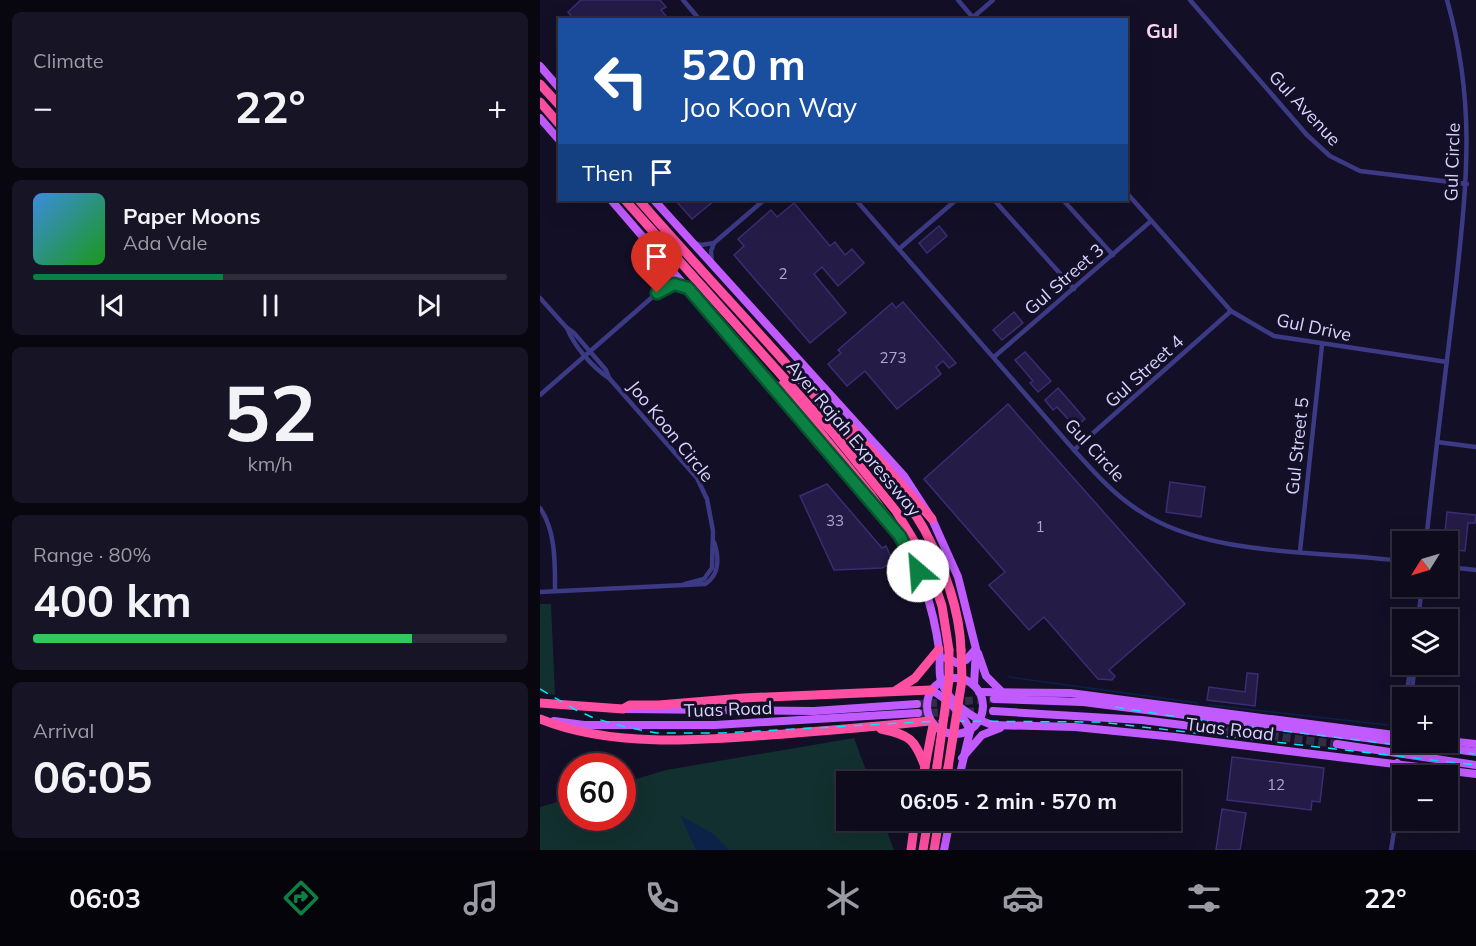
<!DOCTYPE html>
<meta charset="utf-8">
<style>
body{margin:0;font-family:Mulish,sans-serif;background:#171425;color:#f1f3f6;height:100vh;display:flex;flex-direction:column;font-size:22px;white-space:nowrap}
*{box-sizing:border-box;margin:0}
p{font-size:20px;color:#9b9ba3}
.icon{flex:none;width:33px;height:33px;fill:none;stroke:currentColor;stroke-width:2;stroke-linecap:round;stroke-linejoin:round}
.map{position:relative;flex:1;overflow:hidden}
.drawer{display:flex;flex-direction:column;gap:12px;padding:12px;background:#08060f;width:540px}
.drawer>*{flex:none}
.top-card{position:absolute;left:18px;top:18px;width:570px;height:183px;border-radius:0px;box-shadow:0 6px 24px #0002,0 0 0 2px #2e2b3b;background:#1a4fa0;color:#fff;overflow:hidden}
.needle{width:39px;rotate:233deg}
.controls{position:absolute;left:852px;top:531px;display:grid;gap:12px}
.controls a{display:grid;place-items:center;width:66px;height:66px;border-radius:0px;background:#0e0b1c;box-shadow:0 6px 24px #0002,0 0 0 2px #2e2b3b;font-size:30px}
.speed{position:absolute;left:18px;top:753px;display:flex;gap:12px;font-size:30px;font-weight:700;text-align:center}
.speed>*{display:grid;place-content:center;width:78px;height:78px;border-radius:50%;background:#0e0b1c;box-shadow:0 6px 24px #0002,0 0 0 2px #2e2b3b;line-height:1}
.speed .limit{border:9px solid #d22;background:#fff;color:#111}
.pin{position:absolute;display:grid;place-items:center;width:51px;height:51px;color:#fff;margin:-62px -26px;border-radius:50% 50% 50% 0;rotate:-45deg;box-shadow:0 0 6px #0007}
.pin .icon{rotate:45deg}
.me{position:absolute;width:66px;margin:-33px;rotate:333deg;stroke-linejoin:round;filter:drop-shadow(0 0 4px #0008)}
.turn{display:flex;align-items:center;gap:21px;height:126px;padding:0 24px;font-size:27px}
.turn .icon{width:78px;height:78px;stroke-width:2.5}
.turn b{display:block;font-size:42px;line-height:51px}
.then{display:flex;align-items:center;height:57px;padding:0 24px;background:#0003;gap:12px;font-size:22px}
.big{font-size:45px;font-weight:700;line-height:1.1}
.drawer .tile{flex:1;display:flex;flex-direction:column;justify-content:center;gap:9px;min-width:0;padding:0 21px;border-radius:9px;background:#171425}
.drawer .dial{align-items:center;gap:0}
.dial b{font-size:78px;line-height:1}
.song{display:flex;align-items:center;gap:18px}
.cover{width:72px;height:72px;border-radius:9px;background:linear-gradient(135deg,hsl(210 70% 55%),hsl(120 70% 35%))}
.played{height:6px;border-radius:3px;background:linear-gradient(90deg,#0b8043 40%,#2e2b3b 40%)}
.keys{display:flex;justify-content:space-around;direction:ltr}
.heat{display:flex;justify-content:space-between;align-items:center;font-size:33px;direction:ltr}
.charge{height:9px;border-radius:4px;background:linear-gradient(90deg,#34c759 80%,#2e2b3b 0)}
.trip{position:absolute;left:296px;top:771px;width:345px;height:60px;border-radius:0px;background:#0e0b1c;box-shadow:0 6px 24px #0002,0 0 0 2px #2e2b3b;font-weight:700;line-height:60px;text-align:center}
.menu{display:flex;height:96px;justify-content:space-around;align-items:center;background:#06040b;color:#9b9ba3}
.menu .icon{width:42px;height:42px}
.menu .on{color:#0b8043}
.menu b{font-size:27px;color:#f1f3f6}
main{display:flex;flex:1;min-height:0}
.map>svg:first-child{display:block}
</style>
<main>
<section class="drawer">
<div class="tile"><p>Climate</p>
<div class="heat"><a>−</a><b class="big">22°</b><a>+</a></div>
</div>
<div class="tile">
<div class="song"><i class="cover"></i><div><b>Paper Moons</b><p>Ada Vale</p></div></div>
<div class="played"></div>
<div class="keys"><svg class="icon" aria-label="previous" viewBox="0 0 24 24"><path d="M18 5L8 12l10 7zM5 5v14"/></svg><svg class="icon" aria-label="pause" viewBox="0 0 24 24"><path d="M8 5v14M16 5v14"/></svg><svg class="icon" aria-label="next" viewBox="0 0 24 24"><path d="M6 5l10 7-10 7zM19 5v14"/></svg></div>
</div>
<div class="tile dial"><b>52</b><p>km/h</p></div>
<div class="tile"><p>Range · 80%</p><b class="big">400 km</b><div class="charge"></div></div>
<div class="tile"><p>Arrival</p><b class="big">06:05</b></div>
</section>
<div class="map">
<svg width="936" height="850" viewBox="0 0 936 850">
<rect width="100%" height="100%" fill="#130f26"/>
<g fill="#12302f">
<path d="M0,604H11L15,695L0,692Z"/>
<path d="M314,738L330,781L306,782V820L343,821L354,850H0V807L31,798L32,818H82L83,783L126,770Z"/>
</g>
<path fill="#0c2248" d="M140,815L175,835L189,850H156Z"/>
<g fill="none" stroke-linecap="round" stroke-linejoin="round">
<g stroke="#0c2248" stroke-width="1.5">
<path d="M469,677L658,703"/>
<path d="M669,705L848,725"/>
</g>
</g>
<g fill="#241b47" stroke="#3b2d73" stroke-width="1.5">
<path d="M41,0H120L126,7L121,10L126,16L123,20H34L28,12Z"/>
<path d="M135,200H175L152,219Z"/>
<path d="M254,203L290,246L295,242L305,255L312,249L324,263L298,286L282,267L274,274L306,313L270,343L194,255L204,246L198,239L231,210L237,217Z"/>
<path d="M399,226L407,236L387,253L379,243Z"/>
<path d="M363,302L416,363L409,368L403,361L396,367L401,374L357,409L325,371L307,386L288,364L301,353L298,350L352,303L356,308Z"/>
<path d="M474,312L483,323L462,340L453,330Z"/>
<path d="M485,352L511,381L498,392L490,383L493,381L475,360Z"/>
<path d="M518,388L545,419L535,427L517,407L513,410L505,400Z"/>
<path d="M468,404L645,604L569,670L575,676L572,680L558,679L504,617L489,630L449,585L465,572L384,479Z"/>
<path d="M630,482L665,487L661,517L626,512Z"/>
<path d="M287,484L342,548L346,546L352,559L348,561L350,564L342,568L294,570L260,496Z"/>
<path d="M907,512L936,515L935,523H928L925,551L908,549V542H904Z"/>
<path d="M707,673L718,674L715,706L667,700L669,687L705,692Z"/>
<path d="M692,757L784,768L780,802L772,801L771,810L687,800Z"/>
<path d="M682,809L706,813L700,850H676Z"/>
</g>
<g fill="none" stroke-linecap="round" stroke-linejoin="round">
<g stroke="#312d47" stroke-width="8" stroke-dasharray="8 4" stroke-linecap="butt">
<path d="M377,704L454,699"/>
<path d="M378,713L453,711"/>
<path d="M683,730L797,744"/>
</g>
<g stroke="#3d3a85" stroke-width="4.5">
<path d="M143,0L160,20"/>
<path d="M418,0L435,20"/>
<path d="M650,0L767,135L790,156L820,171L927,184"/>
<path d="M430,20L453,0"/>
<path d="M586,192L691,311L734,336L907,362"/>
<path d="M316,200L534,450C554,472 573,494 598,510C668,558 780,550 862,561"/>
<path d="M454,200L534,289"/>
<path d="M523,200L573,255"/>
<path d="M154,243L161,245L174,243L224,200"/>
<path d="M359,249L416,200"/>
<path d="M172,264L171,251L174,243"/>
<path d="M117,293L134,284L142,286"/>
<path d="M0,298L26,327L34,333L66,370L69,378L157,478L167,499L173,531L172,568L164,579L145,584"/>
<path d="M27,328C34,346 53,368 69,378"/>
<path d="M454,357L611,221"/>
<path d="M0,395L117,293L128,279V268"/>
<path d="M897,442L936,447"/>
<path d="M534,450L691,311"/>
<path d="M0,508C16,531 15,564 15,591"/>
<path d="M886,542C895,455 906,370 916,284C927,181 936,102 907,0"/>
<path d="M760,551L782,345"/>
<path d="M908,567L936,570"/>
<path d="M0,592L165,584C180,575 179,557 174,542"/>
<path d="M878,620L882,586"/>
<path d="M866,698L871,664"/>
<path d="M871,698L875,664"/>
<path d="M851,733L859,728L862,718"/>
<path d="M865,776L874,769"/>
<path d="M856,812L854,804L857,783"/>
<path d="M851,850L862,782"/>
</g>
<g stroke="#c25bff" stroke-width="8">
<path d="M0,66L20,89"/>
<path d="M0,118L20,141"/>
<path d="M71,200L334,505"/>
<path d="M114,200L364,476L392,519L418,577L436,649L434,685"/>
<path d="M357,533C380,563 394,612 399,649C401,659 398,671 401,681C408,702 432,718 452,725L535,727L635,737L936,774"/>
<path d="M438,653L446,676L462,692"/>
<path d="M406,658L417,663L426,660L435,650"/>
<circle cx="415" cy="706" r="28"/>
<path d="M391,690C406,698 424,714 430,731"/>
<path d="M439,692L530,693L862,736"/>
<path d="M454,699L543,702L936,752"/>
<path d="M85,709L274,711L377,704"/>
<path d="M453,711L602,720L683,730"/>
<path d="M14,721L44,725H175L378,713"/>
<path d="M908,741L936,744"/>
<path d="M797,744L936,765"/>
<path d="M422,758L442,735L460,728"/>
<path d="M857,763L861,769L857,783"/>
<path d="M418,782L430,731"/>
<path d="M404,850L410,820"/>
</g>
<g stroke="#ff4fa3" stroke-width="9">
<path d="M0,84L20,106"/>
<path d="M0,102L20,125"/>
<path d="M85,200L293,433L356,511L388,564L402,606L409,650"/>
<path d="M99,200C169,281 245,358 313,441C337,469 366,497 384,529C403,565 420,610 421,650"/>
<path d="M242,385L331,495L360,536"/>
<path d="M309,426L392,519"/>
<path d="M355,691L375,678L399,649"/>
<path d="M0,703L83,709L90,705H119L203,698L391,690"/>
<path d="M0,719C73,749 166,740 244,734C293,730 342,726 390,721"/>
<path d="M341,729C370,735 375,739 385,767"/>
<path d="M382,782L393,725"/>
<path d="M395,782L397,766"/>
<path d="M406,782L408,768"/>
<path d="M371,850L375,820"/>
<path d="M383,850L388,820"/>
<path d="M394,850L399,820"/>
</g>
<g stroke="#00e5ff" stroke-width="1.5" stroke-dasharray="9 8" stroke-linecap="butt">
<path d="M0,689L36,710L54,718L85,727L117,733H183L399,721L559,722L936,765"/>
<path d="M575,707L677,723L935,754"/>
</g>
<g stroke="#ff4fa3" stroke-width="9">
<path d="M397,766L409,680V650"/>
<path d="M408,768L422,680L421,650"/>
</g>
</g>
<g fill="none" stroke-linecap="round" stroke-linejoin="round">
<defs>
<path id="route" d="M117,293L134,284L148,288L360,536L378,571"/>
</defs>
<use href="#route" stroke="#07532c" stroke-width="15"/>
<use href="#route" stroke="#0b8043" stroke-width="10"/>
</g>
<g text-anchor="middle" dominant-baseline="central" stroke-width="6" stroke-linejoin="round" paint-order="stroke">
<g font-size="15" fill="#aca6d1">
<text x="243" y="273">2</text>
<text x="353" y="357">273</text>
<text x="295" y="520">33</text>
<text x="500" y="526">1</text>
<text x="736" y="784">12</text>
</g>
<g font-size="18" fill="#d9d4ff" stroke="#130f26">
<text transform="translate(765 108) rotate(47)">Gul Avenue</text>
<text transform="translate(912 162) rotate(-88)">Gul Circle</text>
<text transform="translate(524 279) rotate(-41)">Gul Street 3</text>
<text transform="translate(774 327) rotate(12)">Gul Drive</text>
<text transform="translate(604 371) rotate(-42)">Gul Street 4</text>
<text transform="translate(131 431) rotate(51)">Joo Koon Circle</text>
<text transform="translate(314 438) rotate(50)">Ayer Rajah Expressway</text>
<text transform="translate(757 446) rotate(-84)">Gul Street 5</text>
<text transform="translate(555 450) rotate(47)">Gul Circle</text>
<text transform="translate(188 709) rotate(-2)">Tuas Road</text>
<text transform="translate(690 729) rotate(7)">Tuas Road</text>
</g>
<g font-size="20" font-weight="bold" fill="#ffd6f0" stroke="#130f26">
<text x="622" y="30">Gul</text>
</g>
</g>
</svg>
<div class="controls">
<a><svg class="needle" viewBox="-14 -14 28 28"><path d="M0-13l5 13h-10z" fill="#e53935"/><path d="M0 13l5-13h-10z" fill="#9b9ba3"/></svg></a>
<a><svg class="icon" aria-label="layers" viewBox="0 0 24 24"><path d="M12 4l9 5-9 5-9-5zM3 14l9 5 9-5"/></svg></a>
<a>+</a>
<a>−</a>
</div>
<div class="speed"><div class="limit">60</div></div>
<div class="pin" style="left:117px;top:293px;background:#d93025"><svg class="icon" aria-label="arrive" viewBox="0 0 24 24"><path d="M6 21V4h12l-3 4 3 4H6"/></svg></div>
<svg class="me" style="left:378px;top:571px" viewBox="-20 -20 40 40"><circle r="19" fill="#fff"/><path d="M0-13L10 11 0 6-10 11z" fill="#0b8043"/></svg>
<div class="trip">06:05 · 2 min · 570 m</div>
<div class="top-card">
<div class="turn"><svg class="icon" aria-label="left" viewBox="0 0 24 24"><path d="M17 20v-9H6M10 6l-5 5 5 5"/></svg><div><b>520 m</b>Joo Koon Way</div></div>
<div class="then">Then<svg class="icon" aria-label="arrive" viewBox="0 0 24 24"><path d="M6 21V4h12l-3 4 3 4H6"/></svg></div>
</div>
</div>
</main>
<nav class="menu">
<b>06:03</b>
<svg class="icon on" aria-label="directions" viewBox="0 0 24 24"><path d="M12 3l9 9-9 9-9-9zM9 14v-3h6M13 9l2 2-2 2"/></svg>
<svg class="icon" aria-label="music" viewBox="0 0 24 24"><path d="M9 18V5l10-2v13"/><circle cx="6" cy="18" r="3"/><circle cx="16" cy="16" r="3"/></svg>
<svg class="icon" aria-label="phone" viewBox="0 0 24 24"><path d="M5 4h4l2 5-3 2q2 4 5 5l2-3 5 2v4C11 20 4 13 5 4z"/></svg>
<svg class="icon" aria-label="climate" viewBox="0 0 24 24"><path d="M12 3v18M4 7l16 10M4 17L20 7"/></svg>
<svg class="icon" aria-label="car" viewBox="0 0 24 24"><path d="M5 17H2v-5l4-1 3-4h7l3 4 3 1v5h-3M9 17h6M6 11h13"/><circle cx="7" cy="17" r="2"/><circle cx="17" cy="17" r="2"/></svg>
<svg class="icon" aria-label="filters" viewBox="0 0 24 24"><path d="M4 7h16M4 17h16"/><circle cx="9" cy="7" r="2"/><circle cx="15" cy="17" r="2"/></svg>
<b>22°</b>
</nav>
